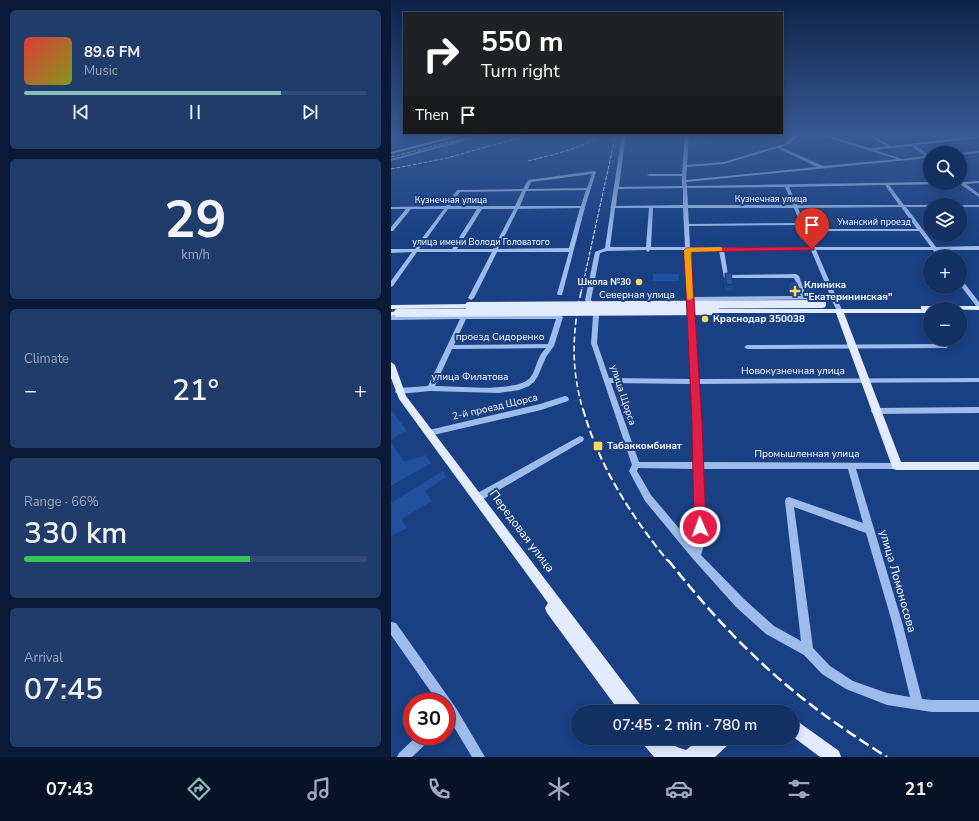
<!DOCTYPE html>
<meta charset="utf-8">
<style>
body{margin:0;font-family:"Nunito Sans",sans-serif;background:#203c6b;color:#f1f3f6;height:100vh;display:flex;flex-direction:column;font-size:15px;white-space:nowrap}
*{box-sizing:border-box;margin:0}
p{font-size:13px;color:#9da9be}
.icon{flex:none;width:22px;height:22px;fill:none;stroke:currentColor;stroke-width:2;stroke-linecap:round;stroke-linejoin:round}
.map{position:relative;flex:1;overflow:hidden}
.side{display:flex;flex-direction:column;gap:10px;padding:10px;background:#0a1a36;width:391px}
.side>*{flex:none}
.guide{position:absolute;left:12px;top:12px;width:380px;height:122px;border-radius:0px;box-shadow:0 2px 10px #0003,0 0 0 1px #324b77;background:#202124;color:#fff;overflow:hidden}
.buttons{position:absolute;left:532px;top:146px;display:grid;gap:8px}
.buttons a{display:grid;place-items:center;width:44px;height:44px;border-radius:50%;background:#133062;box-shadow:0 2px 10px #0003,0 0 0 1px #324b77;font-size:20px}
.speed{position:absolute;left:12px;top:693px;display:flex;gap:8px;font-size:20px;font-weight:700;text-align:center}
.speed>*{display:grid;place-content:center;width:52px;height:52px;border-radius:50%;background:#133062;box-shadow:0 2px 10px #0003,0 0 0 1px #324b77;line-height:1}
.speed .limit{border:6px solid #d22;background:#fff;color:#111}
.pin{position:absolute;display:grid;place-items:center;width:34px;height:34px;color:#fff;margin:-41px -17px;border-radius:50% 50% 50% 0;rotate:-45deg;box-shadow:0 0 4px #0007}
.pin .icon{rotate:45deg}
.me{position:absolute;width:44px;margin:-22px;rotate:358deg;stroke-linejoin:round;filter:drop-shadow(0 0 3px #0008)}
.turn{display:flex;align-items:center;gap:14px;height:84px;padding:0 12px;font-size:18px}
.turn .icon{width:52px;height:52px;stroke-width:2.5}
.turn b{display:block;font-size:28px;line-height:34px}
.then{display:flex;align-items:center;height:38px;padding:0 12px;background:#0003;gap:8px;font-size:15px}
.big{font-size:30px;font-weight:600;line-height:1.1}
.side .card{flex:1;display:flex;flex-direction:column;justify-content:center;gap:6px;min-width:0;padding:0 14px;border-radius:6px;background:#203c6b}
.side .dial{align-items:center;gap:0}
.dial b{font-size:52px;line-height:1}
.song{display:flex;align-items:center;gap:12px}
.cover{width:48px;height:48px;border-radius:6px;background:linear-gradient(135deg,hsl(0 70% 55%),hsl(70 70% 35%))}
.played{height:4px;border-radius:2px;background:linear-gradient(90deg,#8bbbb9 75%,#324b77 75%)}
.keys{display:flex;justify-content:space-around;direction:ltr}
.heat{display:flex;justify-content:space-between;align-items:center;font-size:22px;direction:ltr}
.charge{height:6px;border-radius:3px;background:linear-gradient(90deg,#34c759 66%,#324b77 0)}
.trip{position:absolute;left:180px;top:705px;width:228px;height:40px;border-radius:20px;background:#133062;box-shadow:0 2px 10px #0003,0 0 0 1px #324b77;font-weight:600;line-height:40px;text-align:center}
.tabs{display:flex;height:64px;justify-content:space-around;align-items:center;background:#081327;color:#9da9be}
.tabs .icon{width:28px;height:28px}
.tabs .active{color:#8bbbb9}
.tabs b{font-size:18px;color:#f1f3f6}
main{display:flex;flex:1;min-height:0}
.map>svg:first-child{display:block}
</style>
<main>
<section class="side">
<div class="card">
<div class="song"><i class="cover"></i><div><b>89.6 FM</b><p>Music</p></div></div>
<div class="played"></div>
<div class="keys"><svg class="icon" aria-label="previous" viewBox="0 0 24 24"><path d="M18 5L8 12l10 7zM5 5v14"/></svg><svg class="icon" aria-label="pause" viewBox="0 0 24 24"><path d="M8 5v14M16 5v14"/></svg><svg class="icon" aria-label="next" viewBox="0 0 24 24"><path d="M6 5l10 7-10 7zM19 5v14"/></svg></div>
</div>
<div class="card dial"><b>29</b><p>km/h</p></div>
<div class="card"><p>Climate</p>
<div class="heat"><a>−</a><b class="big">21°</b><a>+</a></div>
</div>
<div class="card"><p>Range · 66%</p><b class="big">330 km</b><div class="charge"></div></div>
<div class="card"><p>Arrival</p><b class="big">07:45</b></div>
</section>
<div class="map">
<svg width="588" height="757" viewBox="0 0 588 757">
<rect width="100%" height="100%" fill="#194083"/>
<g fill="#21519c">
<path d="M299,133H310L326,143L301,145L299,144Z"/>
<path d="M406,133L385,144L350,134L351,133Z"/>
<rect x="262" y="274" width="26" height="7"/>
<path d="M0,410L16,431L7,435L0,441Z"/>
<path d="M0,442L13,462L34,455L40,463L0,486Z"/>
<path d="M52,471L55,477L34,491L41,501L10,519L16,528L0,536V503Z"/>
</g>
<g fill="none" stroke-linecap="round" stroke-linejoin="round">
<g fill="#9dbcec" fill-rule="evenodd">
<path d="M95,133H102L0,161V159Z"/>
<path d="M231,133H235L228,187L291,186V176H258L256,175L258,174H291L294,133H298L296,165L333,162L393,144L406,133H412L395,146L390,147L432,166L506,159L421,133H428L479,148L496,146L473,133H478L500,146L588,136V138L524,145L539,156V159L537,158L295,182L296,186L539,182V183H566L564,184L498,185L513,205H540H539V207H515L545,247L588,246V250H547L553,257H547L542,250H425L451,310L450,311H446L440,299L303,301L307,379L588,378V382L308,384L311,462L506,463L509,464L510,466L509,468L506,469H465L511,622L531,699L541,700H588V712H541L496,705L455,689L431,674L413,655L375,634L345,607L302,559L254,501L238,471L241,465L200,343L202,316L194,300L204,252L214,248L220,208L219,207L220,206ZM520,146L534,156L511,159L484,150ZM386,148L426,167L295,180L296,167L333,164ZM494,185L508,205H406L398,187ZM394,187L402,205H297L296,188ZM292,188V205L225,206L227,189ZM510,207L526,229H416L407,208ZM224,208H258L255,247H219ZM262,208H292L294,247H260ZM297,208H403L409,223L298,224ZM410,225L412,229L411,230L413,231L419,247H299L298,226ZM417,231H528L540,247H424ZM255,250L257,252L259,250H294L300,379L218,378L206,343L208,316L200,300L209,253L216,251ZM300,250H328L333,278H403L410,296L302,297ZM333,250H420L439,295L415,296L408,276L405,274L337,275ZM220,383L300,384L303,462H248ZM247,468L303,469L304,542L303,546L260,495L246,471ZM311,469H457L472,523L398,497L395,498L394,501L410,641L383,626L353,599L310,555L314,542ZM403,507L475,533L501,622L519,697L496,693L462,681L439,666L422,648Z"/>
<path d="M588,151V153L569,155V153Z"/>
<path d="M203,171L205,172L194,207L171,295H167L166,294L178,252H106L83,298L80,300L77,298L101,252H26L2,286L0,287V281L21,252L0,253V249H23L53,209H20L2,231H0V227L15,209H0V207L55,206L66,190H68L132,189L137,180ZM201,174L196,188L137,189L140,182ZM195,190L190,206H129L135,191ZM131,191L124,206H59L69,192ZM189,208L178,248L107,249L127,209ZM57,209H86L61,249H28ZM91,209H123L102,249H66Z"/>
<path d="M569,180L572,182L588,181V183L575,184L588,194V197L569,184Z"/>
<path d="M568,205H588V207H569V205Z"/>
<path d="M569,279L571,280L588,302V308L586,307L569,285Z"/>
<path d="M73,315H169L172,317L163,346L155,357L147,376L143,382L138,386L128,390L108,393L39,391L8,394L5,393L4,391L8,388L37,386L69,319L1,320H0V316ZM75,319H165L157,344L63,345ZM155,348C153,351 150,353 149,356C145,363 144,372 139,378C124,393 65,386 44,386L61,349Z"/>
<path d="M554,344H556L557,346L556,348L356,349L353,347L356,345Z"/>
<path d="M174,396L177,397L178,399L177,401L150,410L38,436L35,435L34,433L35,431L38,430L149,404Z"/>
<path d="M588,407V413L484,414L481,413L480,411L481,409L484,408Z"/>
<path d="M189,436L192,437L193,439L192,441L89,501L86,502L83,501L82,498L83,495Z"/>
<path d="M0,622L5,623L65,708L94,757H81L60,722L55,724V702H47L0,635Z"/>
<path d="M26,736H41L39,740L21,757H6L8,753Z"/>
</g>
<g fill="#e2ebff" fill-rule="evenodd">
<path d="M74,133H82L0,154V152Z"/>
<path d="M78,304L82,306L81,308L0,309V305Z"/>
<path d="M530,306H588V310L539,309V313H453L510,462H588V470H506L502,469L445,313H325L321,311L325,309H530Z"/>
<path d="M7,311H10L11,313L10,315L0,316V312Z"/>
<path d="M0,362L4,365L15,396L251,707L254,712H229L156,613L154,608L157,603L8,399L0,378Z"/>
<path d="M401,718L406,721L448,751L450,757H429L401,736Z"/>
<path d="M250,738H276L286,747L295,750L310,738H340L338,744L324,757H263L252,744Z"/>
</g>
<g stroke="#fff" stroke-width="1" stroke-dasharray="4 1.5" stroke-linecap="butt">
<path d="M0,157L93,133"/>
<path d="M137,161C164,154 190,149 213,133"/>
<path d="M0,169L56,158L145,133"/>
<path d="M190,293L225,133"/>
</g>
<path stroke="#fff" stroke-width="1.5" stroke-dasharray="6 3" stroke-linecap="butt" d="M190,292C181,334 180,369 192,410"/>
<path stroke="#fff" stroke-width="2" stroke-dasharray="8 3.5" stroke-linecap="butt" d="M192,409C208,466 240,516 277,561"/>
<path stroke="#fff" stroke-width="2.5" stroke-dasharray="11 4.5" stroke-linecap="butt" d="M277,560C302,591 327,621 356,649C398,691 446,726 496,757"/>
<g stroke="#e2ebff" stroke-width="8">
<path d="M78,306L431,304"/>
<path d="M7,313L325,311"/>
</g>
</g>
<g fill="#224a8a">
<path d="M334,273L342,284L341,291H335L333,280Z"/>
<path d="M399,282L409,290L408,295H401L398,286Z"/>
</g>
<g fill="#2756a1" stroke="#1b3c71">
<path d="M334,273H340L342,284L336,285Z"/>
<path d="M399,282H405L409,290H402Z"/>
</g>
<linearGradient id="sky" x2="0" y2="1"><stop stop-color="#0e2348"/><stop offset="0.56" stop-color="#385993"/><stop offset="1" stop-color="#385993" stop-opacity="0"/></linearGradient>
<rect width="588" height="239" fill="url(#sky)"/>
<path fill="#e11d48" stroke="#92132f" d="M421,247H423V250L300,252L311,422L315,527L313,531L309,532L305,531L303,527L301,422L293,250L296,248Z"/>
<path fill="#f59e0b" d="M329,247L331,248V251L300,252L302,298L299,300L296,299L293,250L296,248Z"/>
<g fill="#ffd958" stroke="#194083" stroke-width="1.5">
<circle cx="248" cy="282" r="4"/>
<path d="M402 285h4v4h4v4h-4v4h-4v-4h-4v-4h4z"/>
<circle cx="314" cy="319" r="4"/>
<rect x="202" y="441" width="10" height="10" rx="2"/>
</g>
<g text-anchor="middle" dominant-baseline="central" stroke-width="4" stroke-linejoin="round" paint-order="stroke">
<g font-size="9" fill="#fff" stroke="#194083">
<text x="380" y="199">Кузнечная улица</text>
<text x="60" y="200">Кузнечная улица</text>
<text x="483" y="222">Уманский проезд</text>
<text x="90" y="242">улица имени Володи Головатого</text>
</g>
<g font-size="9" font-weight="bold" fill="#fff" stroke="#194083" text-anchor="end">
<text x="240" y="282">Школа №30</text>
</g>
<g font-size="10" font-weight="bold" fill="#fff" stroke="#194083" text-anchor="start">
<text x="413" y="285">Клиника<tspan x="413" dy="12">"Екатерининская"</tspan></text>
<text x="322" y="319">Краснодар 350038</text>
<text x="216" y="446">Табаккомбинат</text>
</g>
<g font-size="10" fill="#fff" stroke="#194083">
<text x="246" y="295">Северная улица</text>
<text x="109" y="337">проезд Сидоренко</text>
<text x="402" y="371">Новокузнечная улица</text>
<text x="79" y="377">улица Филатова</text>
<text transform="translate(232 395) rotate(72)">улица Щорса</text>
<text transform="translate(104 407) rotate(-13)">2-й проезд Щорса</text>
<text x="416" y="454">Промышленная улица</text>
</g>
<g font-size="12" fill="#fff" stroke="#194083">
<text transform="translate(131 531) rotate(53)">Передовая улица</text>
<text transform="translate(507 581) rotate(74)">улица Ломоносова</text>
</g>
</g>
</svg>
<div class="buttons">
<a><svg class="icon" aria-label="search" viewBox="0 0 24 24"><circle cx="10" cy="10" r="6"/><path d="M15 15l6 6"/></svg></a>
<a><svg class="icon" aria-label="layers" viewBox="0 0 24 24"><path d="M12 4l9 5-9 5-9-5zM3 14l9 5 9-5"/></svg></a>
<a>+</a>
<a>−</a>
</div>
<div class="speed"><div class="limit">30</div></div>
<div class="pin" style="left:421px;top:249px;background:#d93025"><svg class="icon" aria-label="arrive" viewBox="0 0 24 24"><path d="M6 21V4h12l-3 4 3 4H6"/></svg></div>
<svg class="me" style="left:309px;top:527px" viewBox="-20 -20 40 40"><circle r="17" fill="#e11d48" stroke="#fff" stroke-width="3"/><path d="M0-11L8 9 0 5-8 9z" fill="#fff"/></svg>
<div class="trip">07:45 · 2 min · 780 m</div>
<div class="guide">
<div class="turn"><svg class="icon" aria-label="right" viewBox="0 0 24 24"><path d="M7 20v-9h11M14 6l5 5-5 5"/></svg><div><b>550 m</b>Turn right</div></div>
<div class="then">Then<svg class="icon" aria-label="arrive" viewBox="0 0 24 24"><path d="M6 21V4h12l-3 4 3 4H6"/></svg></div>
</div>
</div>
</main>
<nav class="tabs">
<b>07:43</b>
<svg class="icon active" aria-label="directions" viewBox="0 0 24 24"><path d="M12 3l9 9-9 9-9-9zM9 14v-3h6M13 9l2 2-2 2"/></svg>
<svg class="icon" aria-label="music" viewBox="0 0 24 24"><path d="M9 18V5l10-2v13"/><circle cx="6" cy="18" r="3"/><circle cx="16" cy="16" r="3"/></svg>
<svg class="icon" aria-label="phone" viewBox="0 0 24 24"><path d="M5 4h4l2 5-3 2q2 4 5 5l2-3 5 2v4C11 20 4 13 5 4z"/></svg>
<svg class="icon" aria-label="climate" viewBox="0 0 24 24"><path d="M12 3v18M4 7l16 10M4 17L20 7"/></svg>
<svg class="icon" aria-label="car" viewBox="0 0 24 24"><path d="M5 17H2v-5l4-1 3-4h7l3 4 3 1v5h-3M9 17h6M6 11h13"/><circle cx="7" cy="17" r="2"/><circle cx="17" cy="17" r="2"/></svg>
<svg class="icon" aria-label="filters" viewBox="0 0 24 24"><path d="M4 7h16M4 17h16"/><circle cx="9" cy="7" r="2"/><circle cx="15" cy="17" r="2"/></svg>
<b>21°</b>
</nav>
